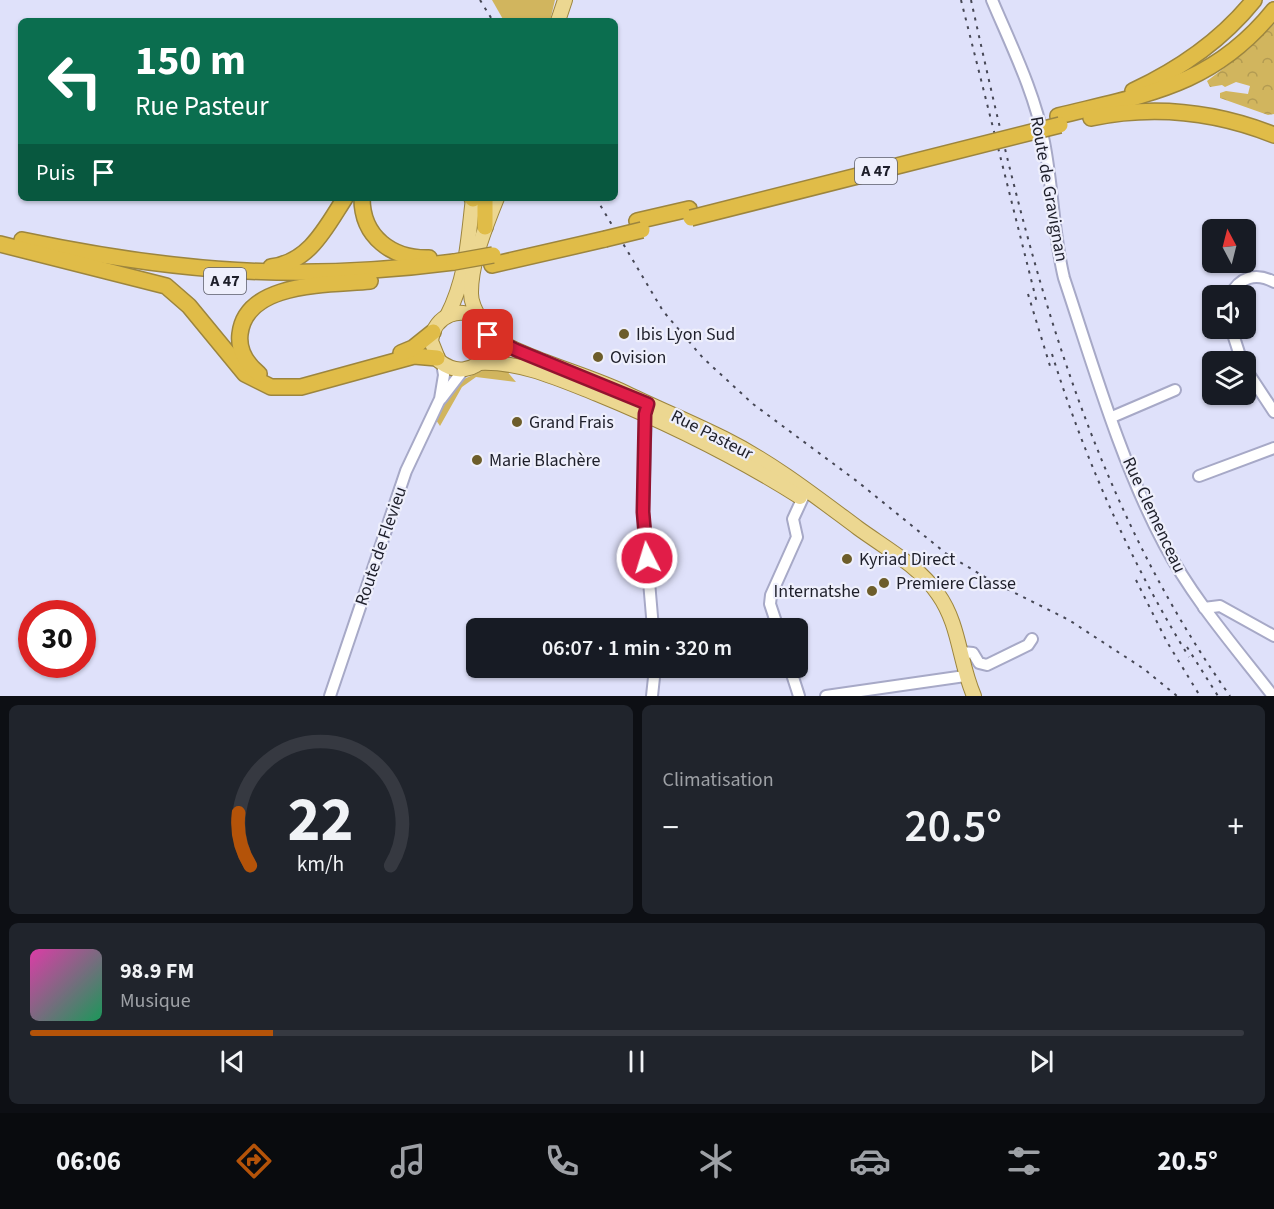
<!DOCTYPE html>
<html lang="fr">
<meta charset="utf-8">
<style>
body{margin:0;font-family:"Source Sans 3",sans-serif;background:#20242c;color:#f1f3f6;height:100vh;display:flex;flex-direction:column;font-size:22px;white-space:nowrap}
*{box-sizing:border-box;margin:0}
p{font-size:20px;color:#9ea1a6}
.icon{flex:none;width:33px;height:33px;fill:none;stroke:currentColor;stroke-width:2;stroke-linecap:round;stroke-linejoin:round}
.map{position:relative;height:696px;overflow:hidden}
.panel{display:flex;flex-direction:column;gap:9px;padding:9px;background:#0d0f14;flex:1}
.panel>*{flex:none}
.hud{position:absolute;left:18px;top:18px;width:600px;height:183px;border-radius:9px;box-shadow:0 2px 4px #0004;background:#0b6e4f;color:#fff;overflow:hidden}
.needle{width:39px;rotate:353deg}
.controls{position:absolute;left:1202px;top:219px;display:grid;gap:12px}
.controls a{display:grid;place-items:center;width:54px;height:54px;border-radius:9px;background:#171b24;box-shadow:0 2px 4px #0004;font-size:30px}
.speed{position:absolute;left:18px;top:600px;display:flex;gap:12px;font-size:30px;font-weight:700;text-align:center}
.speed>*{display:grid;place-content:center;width:78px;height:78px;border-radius:50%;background:#171b24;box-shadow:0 2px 4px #0004;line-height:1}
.speed .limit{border:9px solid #d22;background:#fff;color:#111}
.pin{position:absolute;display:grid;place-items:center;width:51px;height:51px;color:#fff;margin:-26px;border-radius:12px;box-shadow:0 3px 9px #0006}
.me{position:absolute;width:66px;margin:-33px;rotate:355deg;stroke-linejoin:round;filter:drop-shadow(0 0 4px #0008)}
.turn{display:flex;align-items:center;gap:21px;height:126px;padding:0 18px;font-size:27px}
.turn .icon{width:78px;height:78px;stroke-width:2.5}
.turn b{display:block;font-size:42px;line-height:51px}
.then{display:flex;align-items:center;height:57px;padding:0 18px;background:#0003;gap:12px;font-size:22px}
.big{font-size:45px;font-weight:600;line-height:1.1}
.panel .widget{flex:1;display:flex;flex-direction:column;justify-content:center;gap:9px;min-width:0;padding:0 21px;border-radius:9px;background:#20242c}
.panel .dial{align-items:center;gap:0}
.dial svg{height:156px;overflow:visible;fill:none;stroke:#363941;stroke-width:7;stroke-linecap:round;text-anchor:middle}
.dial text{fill:#f1f3f6;stroke:none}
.song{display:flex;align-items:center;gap:18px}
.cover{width:72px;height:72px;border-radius:9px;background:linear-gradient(135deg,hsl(320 70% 55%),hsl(150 70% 35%))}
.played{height:6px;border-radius:3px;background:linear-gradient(90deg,#b45309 20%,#363941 20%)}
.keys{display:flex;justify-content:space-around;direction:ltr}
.heat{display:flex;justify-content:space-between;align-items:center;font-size:33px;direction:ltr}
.panel .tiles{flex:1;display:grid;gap:9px;grid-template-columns:1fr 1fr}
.widget:last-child{grid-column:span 2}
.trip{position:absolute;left:466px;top:618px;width:342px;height:60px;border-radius:9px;background:#171b24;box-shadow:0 2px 4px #0004;font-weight:600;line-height:60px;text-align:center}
.tabs{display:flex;height:96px;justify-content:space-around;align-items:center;background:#090b0e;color:#9ea1a6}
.tabs .icon{width:42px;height:42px}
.tabs .active{color:#b45309}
.tabs b{font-size:27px;color:#f1f3f6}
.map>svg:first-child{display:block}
</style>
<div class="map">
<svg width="1274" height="696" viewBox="0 0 1274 696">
<defs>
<pattern id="forest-crowns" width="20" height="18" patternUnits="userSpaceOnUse" patternTransform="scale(1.5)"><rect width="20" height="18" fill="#d1b55e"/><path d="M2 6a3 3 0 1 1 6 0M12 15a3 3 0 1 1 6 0" fill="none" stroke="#b39b52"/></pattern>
</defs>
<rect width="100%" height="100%" fill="#dfe1fa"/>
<g fill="#d1b55e">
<path d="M492,0H555L550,21H504Z"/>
<path d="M486,369L506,370L516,382L476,377L462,387L440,426L436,420L456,383L462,377L464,379Z"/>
</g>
<path fill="url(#forest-crowns)" d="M1274,24V114L1268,115L1220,98V93L1226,91L1248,94L1250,86L1236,82L1225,87L1222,85L1210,87L1207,81L1249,49Z"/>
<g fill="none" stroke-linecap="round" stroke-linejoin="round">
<defs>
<g id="minor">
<path d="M992,0C1011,45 1035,93 1044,142C1053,187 1053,233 1064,278C1093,365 1121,463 1164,544C1193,599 1235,647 1273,696"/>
<path d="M1230,296C1239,277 1256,272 1274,282"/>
<path d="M1231,328L1242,362"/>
<path d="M1245,368L1274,412"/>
<path d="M441,399L464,369"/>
<path d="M646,410L643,512L653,628"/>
<path d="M1112,417L1175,390"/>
<path d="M1199,476L1274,448"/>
<path d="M1204,608L1220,606L1274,636"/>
<path d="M778,628L770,604L771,595L797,537L793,519L805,493"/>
<path d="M962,652L973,653L979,663L987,665L1028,645L1032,639"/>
<path d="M790,668L799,696"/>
<path d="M330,696L406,471L440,399L444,375L442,363"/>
<path d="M652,696L655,668"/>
<path d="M826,696L965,676"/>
</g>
<g id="major">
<path d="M558,21L565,0"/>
<path d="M447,316C467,277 468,239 473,198"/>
<path d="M481,321C462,304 434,315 431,341L439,361C447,367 455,371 465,369C473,368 480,363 484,357C500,333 470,316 471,292C471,263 486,225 497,198"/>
<path d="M488,335C531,361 581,372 626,393C659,409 693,423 725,439C773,463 815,496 858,528C884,547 919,566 938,594C960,625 959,662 974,696"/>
<path d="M479,363C520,361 559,379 597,394C668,423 735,456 800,497"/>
</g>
<g id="highway">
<path d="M1133,91C1180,69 1221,41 1254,0"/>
<path d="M1058,116C1147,94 1213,86 1274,10"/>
<path d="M1091,118C1153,105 1216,112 1274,135"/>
<path d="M362,198C362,237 392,259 429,258"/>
<path d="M472,198L473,199"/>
<path d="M637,221L689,209"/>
<path d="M485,227V198"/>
<path d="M22,240C174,272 300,282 454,262"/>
<path d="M0,244L166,286L189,306L245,374L271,387H301L414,356L437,358"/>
<path d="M492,265L605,239"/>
<path d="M271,267C310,262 326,227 345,198"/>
<path d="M401,353L413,348L433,332"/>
<path d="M259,374C247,364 238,350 240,334C246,281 330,285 370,281"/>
</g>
</defs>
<use href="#minor" stroke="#a7a9c7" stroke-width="14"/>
<use href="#major" stroke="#9c853e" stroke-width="16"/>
<use href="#highway" stroke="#9c853e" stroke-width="18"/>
<use href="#minor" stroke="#fff" stroke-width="10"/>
<use href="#major" stroke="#ecd791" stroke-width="14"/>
<use href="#highway" stroke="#e0bc48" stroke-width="15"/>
<g stroke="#464755" stroke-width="2" stroke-dasharray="3 6" stroke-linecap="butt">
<path d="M480,0L493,21"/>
<path d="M961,0L1037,303"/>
<path d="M971,0C1025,245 1082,488 1230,696"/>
<path d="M596,198L663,311L703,358L753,404L858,482L948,555L995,583L1069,620L1144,669L1177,696"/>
<path d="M1028,294L1050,366"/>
<path d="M1052,354C1085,460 1131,563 1189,657"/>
<path d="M1136,580L1167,642L1200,696"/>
<path d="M1187,647L1218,696"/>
</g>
<defs>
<g id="highway-bridge">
<path d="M691,218L1060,125"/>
<path d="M605,239L642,230"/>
<path d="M454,262L493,255"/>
</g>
</defs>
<use href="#highway-bridge" stroke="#9c853e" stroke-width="18" stroke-linecap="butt"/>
<use href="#highway-bridge" stroke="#e0bc48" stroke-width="15"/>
</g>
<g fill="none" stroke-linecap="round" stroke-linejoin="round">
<defs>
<path id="route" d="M488,335L516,350L648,404L645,414L643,512L647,558"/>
</defs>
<use href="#route" stroke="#92132f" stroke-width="15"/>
<use href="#route" stroke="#e11d48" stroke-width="10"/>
</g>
<g fill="#6d5d2a" stroke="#eeeffc" stroke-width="2">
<circle cx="624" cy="334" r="6"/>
<circle cx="598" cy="357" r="6"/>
<circle cx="517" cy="422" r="6"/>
<circle cx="477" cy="460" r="6"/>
<circle cx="847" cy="559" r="6"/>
<circle cx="884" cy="583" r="6"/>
<circle cx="872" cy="591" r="6"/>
</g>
<g text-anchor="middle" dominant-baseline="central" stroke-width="4.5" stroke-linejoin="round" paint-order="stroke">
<g fill="#eeeffc" stroke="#5c5d69" stroke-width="1.5">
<rect x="855" y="158" width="42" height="26" rx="4.5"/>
<rect x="204" y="268" width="42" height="26" rx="4.5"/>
</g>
<g font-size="16" font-weight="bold" fill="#1e1f2a">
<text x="876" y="171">A 47</text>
<text x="225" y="281">A 47</text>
</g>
<g font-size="18" fill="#1e1f2a" stroke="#eeeffc">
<text transform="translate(1049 189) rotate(80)">Route de Gravignan</text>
<text transform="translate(712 435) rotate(27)">Rue Pasteur</text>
<text transform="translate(1154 515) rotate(65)">Rue Clemenceau</text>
<text transform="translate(381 546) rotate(-71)">Route de Flevieu</text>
</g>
<g font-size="18" fill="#1e1f2a" stroke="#eeeffc" text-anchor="start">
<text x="636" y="334">Ibis Lyon Sud</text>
<text x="610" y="357">Ovision</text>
<text x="529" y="422">Grand Frais</text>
<text x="489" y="460">Marie Blachère</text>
<text x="859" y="559">Kyriad Direct</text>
<text x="896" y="583">Premiere Classe</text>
<text x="860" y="591" text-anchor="end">Internatshe</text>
</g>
</g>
</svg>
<div class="controls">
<a><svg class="needle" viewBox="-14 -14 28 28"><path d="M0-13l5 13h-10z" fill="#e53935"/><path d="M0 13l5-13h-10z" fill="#9ea1a6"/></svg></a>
<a><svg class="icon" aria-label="sound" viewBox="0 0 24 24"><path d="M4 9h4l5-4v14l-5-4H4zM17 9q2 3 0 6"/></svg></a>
<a><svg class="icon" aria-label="layers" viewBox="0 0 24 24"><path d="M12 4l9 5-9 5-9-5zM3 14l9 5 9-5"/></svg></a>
</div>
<div class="speed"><div class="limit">30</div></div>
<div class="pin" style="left:488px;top:335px;background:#d93025"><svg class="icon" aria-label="arrive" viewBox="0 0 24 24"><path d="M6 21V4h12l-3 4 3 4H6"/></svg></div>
<svg class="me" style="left:647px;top:558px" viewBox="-20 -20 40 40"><circle r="17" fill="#e11d48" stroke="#fff" stroke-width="3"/><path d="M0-11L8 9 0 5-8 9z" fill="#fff"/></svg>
<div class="trip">06:07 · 1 min · 320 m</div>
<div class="hud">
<div class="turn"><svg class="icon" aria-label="left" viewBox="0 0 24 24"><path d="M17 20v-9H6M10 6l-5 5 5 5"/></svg><div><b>150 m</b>Rue Pasteur</div></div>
<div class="then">Puis<svg class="icon" aria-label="arrive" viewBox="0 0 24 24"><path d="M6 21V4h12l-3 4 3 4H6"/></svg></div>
</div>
</div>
<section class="panel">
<div class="tiles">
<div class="widget dial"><svg viewBox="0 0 100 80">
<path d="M14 69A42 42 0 1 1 86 69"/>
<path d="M14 69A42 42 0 0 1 8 42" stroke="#b45309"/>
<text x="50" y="56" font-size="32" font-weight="700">22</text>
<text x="50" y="72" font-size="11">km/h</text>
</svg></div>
<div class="widget"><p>Climatisation</p>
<div class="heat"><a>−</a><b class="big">20.5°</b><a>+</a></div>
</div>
<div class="widget">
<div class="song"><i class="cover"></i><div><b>98.9 FM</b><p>Musique</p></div></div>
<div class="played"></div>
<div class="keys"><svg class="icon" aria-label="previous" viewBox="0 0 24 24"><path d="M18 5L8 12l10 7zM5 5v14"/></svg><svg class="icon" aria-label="pause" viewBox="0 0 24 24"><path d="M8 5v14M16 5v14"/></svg><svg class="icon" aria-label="next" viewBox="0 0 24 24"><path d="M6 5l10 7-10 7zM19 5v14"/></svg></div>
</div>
</div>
</section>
<nav class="tabs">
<b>06:06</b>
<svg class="icon active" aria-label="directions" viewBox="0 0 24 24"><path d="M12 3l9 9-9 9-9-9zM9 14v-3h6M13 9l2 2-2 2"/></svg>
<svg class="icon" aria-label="music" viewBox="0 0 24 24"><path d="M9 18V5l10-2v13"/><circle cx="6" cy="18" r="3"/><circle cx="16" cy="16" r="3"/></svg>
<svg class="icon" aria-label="phone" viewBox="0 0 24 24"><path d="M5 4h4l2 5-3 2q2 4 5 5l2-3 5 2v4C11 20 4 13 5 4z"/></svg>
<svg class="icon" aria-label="climate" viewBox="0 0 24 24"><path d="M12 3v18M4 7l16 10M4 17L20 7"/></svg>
<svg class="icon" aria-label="car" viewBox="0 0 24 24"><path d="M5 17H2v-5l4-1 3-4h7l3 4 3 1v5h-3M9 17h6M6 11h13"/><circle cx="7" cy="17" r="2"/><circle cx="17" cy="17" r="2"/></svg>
<svg class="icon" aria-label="filters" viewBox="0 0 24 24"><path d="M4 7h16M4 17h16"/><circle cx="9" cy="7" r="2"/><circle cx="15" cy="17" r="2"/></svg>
<b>20.5°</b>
</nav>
